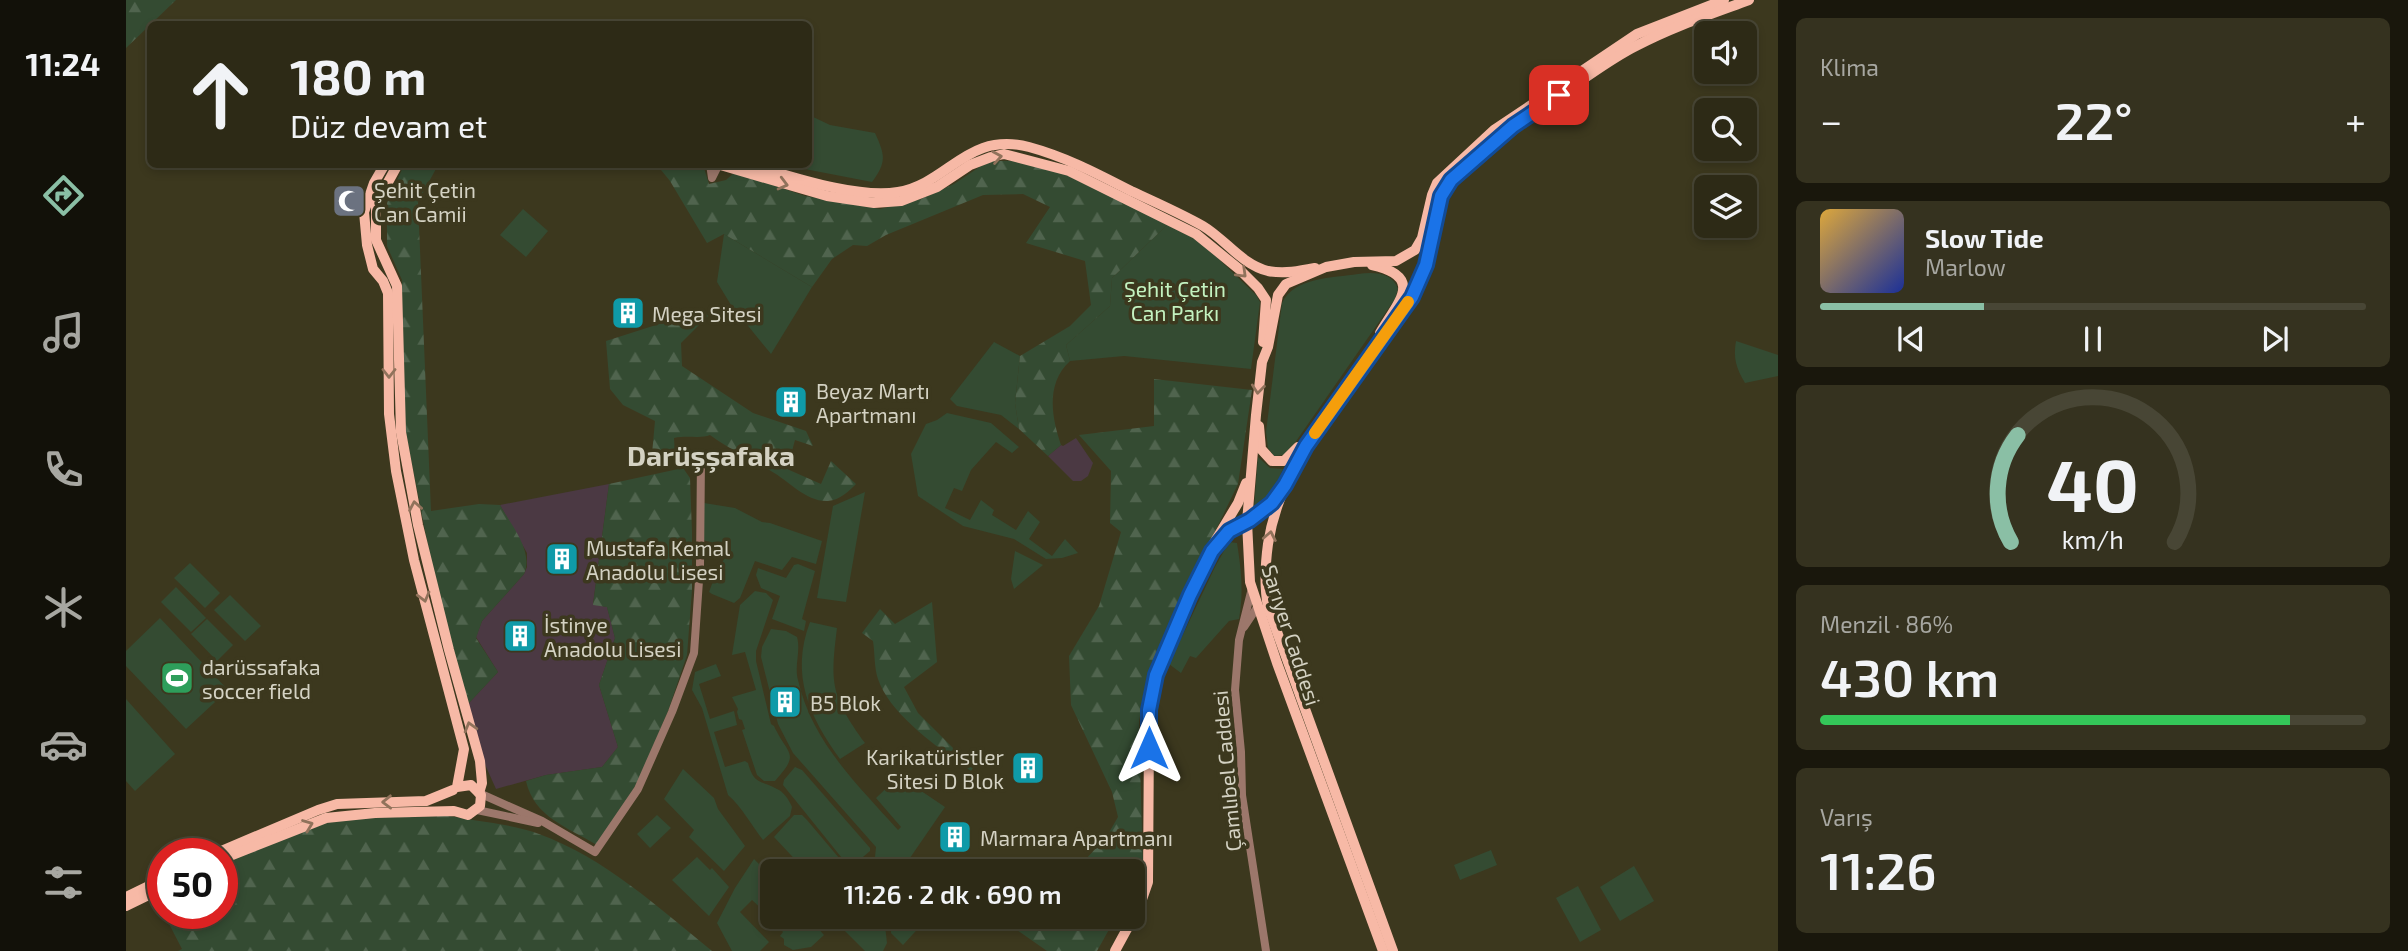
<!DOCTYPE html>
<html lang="tr">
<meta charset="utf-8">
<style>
body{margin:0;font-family:"Exo 2",sans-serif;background:#35321f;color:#f1f3f6;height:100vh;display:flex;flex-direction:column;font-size:26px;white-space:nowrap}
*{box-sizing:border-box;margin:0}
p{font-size:23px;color:#a7a7a1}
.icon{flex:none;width:38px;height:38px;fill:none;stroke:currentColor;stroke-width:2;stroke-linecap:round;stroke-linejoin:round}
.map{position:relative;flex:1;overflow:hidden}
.side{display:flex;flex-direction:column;gap:18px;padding:18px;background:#19170c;width:630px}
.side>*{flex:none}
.hud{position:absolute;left:21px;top:21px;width:665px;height:147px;border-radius:10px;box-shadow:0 4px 10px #0003,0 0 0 2px #484635;background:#2d2a16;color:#f1f3f6;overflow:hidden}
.tools{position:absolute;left:1568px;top:21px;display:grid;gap:14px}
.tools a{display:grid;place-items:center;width:63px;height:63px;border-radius:10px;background:#2d2a16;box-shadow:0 4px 10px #0003,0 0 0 2px #484635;font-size:35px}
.speed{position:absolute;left:21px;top:838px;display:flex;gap:14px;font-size:35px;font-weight:700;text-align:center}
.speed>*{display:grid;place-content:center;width:91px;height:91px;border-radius:50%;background:#2d2a16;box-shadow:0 4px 10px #0003,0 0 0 2px #484635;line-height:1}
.speed .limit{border:10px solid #d22;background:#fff;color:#111}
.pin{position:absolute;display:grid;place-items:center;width:60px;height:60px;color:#fff;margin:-30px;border-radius:14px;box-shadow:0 4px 10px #0006}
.me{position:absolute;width:77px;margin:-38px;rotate:0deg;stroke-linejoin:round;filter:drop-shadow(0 0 5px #0008)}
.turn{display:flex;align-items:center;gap:24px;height:147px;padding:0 28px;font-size:32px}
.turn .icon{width:91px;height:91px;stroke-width:2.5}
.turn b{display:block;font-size:49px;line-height:60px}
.big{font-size:52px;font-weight:600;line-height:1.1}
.side .tile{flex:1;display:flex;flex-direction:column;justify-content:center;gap:10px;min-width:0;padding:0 24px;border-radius:10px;background:#35321f}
.side .dial{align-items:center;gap:0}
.dial svg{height:182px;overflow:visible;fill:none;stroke:#484635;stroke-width:7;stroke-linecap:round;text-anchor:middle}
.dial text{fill:#f1f3f6;stroke:none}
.song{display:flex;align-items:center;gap:21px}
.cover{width:84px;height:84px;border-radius:10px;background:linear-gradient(135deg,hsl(40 70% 55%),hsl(230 70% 35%))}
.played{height:7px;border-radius:4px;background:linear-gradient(90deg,#8abfa5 30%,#484635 30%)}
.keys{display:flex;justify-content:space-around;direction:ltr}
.heat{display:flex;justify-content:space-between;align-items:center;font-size:38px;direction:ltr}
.charge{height:10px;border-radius:5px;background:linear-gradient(90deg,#34c759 86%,#484635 0)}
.trip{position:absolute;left:634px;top:859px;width:385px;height:70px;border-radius:10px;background:#2d2a16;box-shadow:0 4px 10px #0003,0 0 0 2px #484635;font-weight:600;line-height:70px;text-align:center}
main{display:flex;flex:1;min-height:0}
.tabs{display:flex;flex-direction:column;width:126px;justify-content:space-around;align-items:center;background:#121109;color:#a7a7a1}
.tabs .icon{width:49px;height:49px}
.tabs .on{color:#8abfa5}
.tabs b{font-size:32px;color:#f1f3f6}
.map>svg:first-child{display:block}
</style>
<main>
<nav class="tabs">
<b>11:24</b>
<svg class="icon on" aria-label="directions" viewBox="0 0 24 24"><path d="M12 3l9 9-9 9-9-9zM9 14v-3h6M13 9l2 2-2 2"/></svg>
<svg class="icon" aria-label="music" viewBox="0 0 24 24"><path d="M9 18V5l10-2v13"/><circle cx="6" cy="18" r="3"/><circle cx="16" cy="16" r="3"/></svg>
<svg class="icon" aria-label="phone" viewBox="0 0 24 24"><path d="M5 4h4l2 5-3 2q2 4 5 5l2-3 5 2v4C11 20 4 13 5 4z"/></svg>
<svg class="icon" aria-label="climate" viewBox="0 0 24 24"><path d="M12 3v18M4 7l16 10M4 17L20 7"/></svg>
<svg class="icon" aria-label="car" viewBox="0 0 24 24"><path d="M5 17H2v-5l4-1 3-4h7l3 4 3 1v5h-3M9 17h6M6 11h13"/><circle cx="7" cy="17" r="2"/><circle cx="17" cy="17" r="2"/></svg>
<svg class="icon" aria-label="filters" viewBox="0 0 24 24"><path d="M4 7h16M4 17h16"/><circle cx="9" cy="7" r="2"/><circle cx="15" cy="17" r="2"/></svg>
</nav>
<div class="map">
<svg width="1652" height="951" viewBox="0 0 1652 951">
<defs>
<pattern id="forest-firs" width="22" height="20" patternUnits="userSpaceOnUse" patternTransform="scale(1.75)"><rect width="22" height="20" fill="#344b32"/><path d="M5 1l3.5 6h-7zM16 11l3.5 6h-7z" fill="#50644e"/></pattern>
</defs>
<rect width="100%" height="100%" fill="#3c381e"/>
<g fill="#4b3943">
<path d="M950,438L967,463L962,476L955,481H947L922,456L935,445L937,446Z"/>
<path d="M483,484L467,604L481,607L489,638L473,685L492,747L476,767L420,775L370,789L357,760L342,704L372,672L350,637L356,621L398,574L401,567V553L374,505Z"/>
</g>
<g fill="#344b32">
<path d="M683,115L704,125L749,133C759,155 761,162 746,182L658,165L682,164Z"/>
<path d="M397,209L422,231L400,257L374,235Z"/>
<path d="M1041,225L1075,242L1130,295L1134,302L1125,369L998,356L944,361L940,345L984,306L986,278Z"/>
<path d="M598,234L686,287L645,354L605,305L591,282Z"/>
<path d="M1232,274C1248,272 1266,272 1272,289L1269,299L1166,447L1158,455L1148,456L1142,448L1140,432L1156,303C1168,277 1207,278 1232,274Z"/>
<path d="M1610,341L1652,355V376L1619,383C1610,368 1607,358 1610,341Z"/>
<path d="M868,342L894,356L889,403L893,429L875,415L831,406L824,399Z"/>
<path d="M821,413L865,423L893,447L886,453L870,442L845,470L836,491L828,488L819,508L844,520L855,500L868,510L866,515L890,530L902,511L914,522L903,539L926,556L939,539L952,553L936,558L920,559L888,539L837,526L792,496L785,454L800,424L811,420Z"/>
<path d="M1132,457L1144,468L1157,469C1150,485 1143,499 1128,509Z"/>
<path d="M739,492L720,602L691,598L707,506Z"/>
<path d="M578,503L609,508L636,522L644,523L696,541L690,564L666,557L656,570L629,561L614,598L608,603L586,594L583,592L590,573L604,549L577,540Z"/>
<path d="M1103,542L1111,543C1115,568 1118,593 1113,619L1103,621L1070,658L1064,656L1055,673L1043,664L1089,567Z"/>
<path d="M889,551L917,565L888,589L885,579Z"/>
<path d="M64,563L94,593L79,608L48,578Z"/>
<path d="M672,564L689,571L676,619L680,621L678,631L646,619L654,596L635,588L630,575L632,568L660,578L668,565Z"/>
<path d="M50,587L80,618L65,632L35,602Z"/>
<path d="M629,591L640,593L647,600L630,651V661L645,724L648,726C662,756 675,752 649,781H638L631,775L616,730L619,729L616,720L613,719L611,712L612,709L606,697L630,690L619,652L606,655L614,605Z"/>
<path d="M104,595L135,626L119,641L88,610Z"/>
<path d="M34,618L102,690L60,729L0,666V651Z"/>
<path d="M81,619L107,645L91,661L65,634Z"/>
<path d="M684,622L711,628C704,684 705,696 739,743L714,759C683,716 664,675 684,622Z"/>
<path d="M645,629L660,631L671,637C675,651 668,666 672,680C686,742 731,784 772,830L775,827L750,798L773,776L819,807L775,871H730L749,857L750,847L667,753L652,724L635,657L636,647Z"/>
<path d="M590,664L595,676L573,684L584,719L608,711L611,725L588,732L599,767L619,761L622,763C628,785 635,780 651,789C658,792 663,800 666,807L664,816L637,840C625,825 616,807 602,795L576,708L566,690L569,672Z"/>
<path d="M0,699L49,754L9,791L0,781Z"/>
<path d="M669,767L676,770L744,848V851L724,868L657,785L658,780Z"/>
<path d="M557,769L588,798L592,809L619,846L598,871L563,837L568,830L538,799Z"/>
<path d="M531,815L545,828L524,848L511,834Z"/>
<path d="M668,815H676L681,820L724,871H676L678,869L648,837Z"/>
<path d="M1365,850L1371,865L1334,880L1328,865Z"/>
<path d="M571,857L584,870L586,868L603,887L583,916L546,880Z"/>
<path d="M628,859L646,877V907L640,913L626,900L614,912L643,942L634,951H606L591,923L609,888Z"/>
<path d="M1508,866L1528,901L1494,921L1474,887Z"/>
<path d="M1452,886L1475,930L1454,942L1430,898Z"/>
<path d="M656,917H682L698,935L685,947L667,950L658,945V939L654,936L657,932L649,923Z"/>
<path d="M705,917H758L761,943L757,951H739Z"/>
</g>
<g fill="url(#forest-firs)">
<path d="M0,0H50L0,48Z"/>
<path d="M867,161H897L946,175L1041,225L986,278L984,306L940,345L944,361C920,383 925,416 935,445L922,456L893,429L889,403L894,356L944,326L965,305L959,261L900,243L924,207L897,194L857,195L760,235L741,246L727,245L706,259L686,287L598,234L581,243L544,181L531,165H577L583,184L600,180L609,172L679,196L754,209L795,199L828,184L855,166Z"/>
<path d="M278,165H312L292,202L305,511L353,504L374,505C385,525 408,551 398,574L356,621L350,638L372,672L342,704L318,627L280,434L275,363L276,280L261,246V203Z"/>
<path d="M577,310L582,316L555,343L556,366L627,413L680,431L687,446L669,440L661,469L695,484L705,461L730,484C723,491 714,500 702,501C680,502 663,481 645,471C624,458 604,450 584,435C575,439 561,435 548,438L549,457L525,465L529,421L497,405L484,389L480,341Z"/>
<path d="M1028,379L1126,390L1112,484L1025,664L1013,721L1017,871L1006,889V872L949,871L981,836L992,817L986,792L945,705L943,656L973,606L995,532L984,523L985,471L953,435L1028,426Z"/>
<path d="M557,468L564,478L566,532V590L561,655L542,711L512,782L471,845C441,827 408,817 400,781L420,775L476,767L492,747L473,685L489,638L481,607L467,605L483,484Z"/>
<path d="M806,602L811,662L778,687L792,713L847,768L845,771C815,750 764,715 752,679C748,668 749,653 747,641L736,633L754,609L769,624Z"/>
<path d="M318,815C347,821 387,824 413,834C479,858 533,908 586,951H52L56,949L38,914H96V859L200,818Z"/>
<path d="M766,917H797V923L777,945L765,933Z"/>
<path d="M880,917H923L927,921L935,917H990L971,951H921L881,923Z"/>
</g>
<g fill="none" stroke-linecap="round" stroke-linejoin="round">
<g stroke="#9c776b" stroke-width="8">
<path d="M584,164L586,178L593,164"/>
<path d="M1126,588L1113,640L1109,690L1115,752L1116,795L1140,951"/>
<path d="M1118,627L1132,606"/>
<path d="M353,793L416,821L469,852L512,789L546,712L568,653L574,566L575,458"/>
<path d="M351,810L412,823"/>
</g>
<g stroke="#f7b9a6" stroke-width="10">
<path d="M259,164L248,183L238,212L241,245L247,269L257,281L262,293L263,414L270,471L288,560L338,749L331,787L345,785L353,793"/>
<path d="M272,164L250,204V240L271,286L275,432L292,525L323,650L354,761L356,783L353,793"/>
<path d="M591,164L701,196L748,203L775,201L811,187L844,165L865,157L878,154L943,171L1070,234L1113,269L1132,288L1140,300L1137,342"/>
<path d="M622,164C664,176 730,199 772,192C823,183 841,131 903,147C940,157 972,174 1005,191C1029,202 1054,213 1077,226C1099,239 1115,264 1142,271C1158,274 1174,271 1189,268"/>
<path d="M1246,265C1300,277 1271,303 1254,333"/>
<path d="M1133,426L1135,449L1146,461H1158L1172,447"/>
<path d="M1095,540L1103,531L1140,509L1153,493"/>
<path d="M88,854L192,810L211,804L300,801L327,790"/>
<path d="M96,859L200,818L249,813L328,811L342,815L354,806L355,795"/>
<path d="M0,897L37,879"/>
<path d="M0,906L37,888"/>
<path d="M989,951L1014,905L1022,882L1023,731L1026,691L1030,675L1064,595L1088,543L1112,503L1120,483"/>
<path d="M1257,951L1151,663L1124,582L1121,522L1130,415L1136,362L1142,347L1152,295L1160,284L1200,267L1228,262L1270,261L1289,250L1296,238L1306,195L1311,183L1368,130L1511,34L1598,0"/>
<path d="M1267,951L1142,607C1138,586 1139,566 1142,544C1158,439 1247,375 1292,285C1307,254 1302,203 1325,179C1358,144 1407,113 1447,86C1468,72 1488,57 1510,46C1546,27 1585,14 1623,0"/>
</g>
</g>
<defs><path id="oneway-chevron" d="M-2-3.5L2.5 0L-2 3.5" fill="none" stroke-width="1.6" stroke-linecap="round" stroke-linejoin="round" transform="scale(1.75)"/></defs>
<g stroke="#90725b">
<use href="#oneway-chevron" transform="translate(871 157) rotate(-9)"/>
<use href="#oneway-chevron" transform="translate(657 184) rotate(15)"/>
<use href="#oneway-chevron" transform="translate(1116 273) rotate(44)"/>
<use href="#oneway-chevron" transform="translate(263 373) rotate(90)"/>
<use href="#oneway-chevron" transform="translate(1132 389) rotate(96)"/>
<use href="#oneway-chevron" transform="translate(289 506) rotate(-100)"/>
<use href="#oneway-chevron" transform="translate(1144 536) rotate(-79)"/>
<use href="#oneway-chevron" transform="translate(298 597) rotate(75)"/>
<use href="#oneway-chevron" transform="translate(344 727) rotate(-106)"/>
<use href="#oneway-chevron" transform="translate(261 802) rotate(179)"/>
<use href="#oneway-chevron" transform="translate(182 825) rotate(-21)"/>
</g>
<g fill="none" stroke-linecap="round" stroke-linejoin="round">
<defs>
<path id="route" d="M1023,748V710L1030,675L1064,595L1086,551L1103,531L1124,520L1146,503L1159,485L1180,446L1286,297L1300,265L1315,196L1325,180L1387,126L1433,95"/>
</defs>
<use href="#route" stroke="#114b97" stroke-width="18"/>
<use href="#route" stroke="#1a73e8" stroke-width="12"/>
<path stroke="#f59e0b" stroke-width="12" d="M1189,433L1282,302"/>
</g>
<defs>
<symbol id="mosque-square" viewBox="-11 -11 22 22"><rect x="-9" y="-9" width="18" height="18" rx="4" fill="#6b7280" stroke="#3c381e"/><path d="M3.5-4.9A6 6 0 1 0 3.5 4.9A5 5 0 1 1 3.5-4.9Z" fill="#fff"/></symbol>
<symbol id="building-square" viewBox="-11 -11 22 22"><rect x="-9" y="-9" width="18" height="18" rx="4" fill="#0f9aa8" stroke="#3c381e"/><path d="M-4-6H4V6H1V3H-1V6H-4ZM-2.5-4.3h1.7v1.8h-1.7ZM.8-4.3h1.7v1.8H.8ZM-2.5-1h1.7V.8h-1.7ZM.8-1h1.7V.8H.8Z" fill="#fff"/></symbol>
<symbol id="stadium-square" viewBox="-11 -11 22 22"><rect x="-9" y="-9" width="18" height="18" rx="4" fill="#2e9e5b" stroke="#3c381e"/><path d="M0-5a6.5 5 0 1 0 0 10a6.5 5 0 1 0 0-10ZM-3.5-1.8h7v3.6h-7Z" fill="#fff"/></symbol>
</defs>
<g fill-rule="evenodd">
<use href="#mosque-square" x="204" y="182" width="38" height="38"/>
<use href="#building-square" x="483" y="294" width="38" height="38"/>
<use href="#building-square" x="646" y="383" width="38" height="38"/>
<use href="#building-square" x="417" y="540" width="38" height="38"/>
<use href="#building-square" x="375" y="617" width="38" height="38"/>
<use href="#stadium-square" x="32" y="659" width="38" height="38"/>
<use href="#building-square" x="640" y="683" width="38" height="38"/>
<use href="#building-square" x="883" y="749" width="38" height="38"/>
<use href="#building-square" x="810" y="818" width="38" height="38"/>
</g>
<g text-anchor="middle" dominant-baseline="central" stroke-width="7" stroke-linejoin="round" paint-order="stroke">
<g font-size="21" fill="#d4d2c3" stroke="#3c381e" text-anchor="start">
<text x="248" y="189">Şehit Çetin<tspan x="248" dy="24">Can Camii</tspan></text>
<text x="526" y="313">Mega Sitesi</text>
<text x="690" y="390">Beyaz Martı<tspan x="690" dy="24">Apartmanı</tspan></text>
<text x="460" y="547">Mustafa Kemal<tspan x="460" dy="24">Anadolu Lisesi</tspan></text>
<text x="418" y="624">İstinye<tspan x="418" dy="24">Anadolu Lisesi</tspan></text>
<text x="76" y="666">darüssafaka<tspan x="76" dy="24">soccer field</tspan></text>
<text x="684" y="702">B5 Blok</text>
<text x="878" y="756" text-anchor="end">Karikatüristler<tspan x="878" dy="24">Sitesi D Blok</tspan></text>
<text x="854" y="837">Marmara Apartmanı</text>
</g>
<g font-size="21" fill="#c3f2c0" stroke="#3c381e">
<text x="1049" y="288">Şehit Çetin<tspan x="1049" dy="24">Can Parkı</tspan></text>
</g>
<g font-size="21" fill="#d4d2c3" stroke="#3c381e">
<text transform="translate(1166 635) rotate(72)">Sarıyer Caddesi</text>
<text transform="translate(1100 771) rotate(-95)">Çamlıbel Caddesi</text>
</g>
<g font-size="28" font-weight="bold" fill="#d4d2c3" stroke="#3c381e">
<text x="585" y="455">Darüşşafaka</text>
</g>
</g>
</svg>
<div class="tools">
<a><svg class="icon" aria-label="sound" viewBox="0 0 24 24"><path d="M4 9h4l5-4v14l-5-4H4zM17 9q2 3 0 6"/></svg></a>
<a><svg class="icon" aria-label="search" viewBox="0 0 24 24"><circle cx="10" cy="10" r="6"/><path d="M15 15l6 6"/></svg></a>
<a><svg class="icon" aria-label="layers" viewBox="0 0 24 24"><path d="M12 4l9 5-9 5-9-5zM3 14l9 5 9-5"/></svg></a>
</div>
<div class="speed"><div class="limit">50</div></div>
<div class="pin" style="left:1433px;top:95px;background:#d93025"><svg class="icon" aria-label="arrive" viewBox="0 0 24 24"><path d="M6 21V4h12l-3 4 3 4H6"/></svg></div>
<svg class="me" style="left:1023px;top:748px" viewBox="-20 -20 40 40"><path d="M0-17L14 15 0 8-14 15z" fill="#1a73e8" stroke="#fff" stroke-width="4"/></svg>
<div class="trip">11:26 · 2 dk · 690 m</div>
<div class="hud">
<div class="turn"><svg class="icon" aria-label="ahead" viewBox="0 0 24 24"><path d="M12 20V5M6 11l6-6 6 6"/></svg><div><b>180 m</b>Düz devam et</div></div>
</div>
</div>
<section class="side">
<div class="tile"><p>Klima</p>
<div class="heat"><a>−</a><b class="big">22°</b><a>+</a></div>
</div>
<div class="tile">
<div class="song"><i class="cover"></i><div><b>Slow Tide</b><p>Marlow</p></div></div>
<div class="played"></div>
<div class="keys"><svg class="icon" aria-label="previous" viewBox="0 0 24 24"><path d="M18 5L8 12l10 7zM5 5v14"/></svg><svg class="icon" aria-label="pause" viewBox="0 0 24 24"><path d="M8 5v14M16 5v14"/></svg><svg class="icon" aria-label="next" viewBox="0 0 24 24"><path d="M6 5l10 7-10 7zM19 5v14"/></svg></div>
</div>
<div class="tile dial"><svg viewBox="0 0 100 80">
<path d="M14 69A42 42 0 1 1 86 69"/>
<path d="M14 69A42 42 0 0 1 17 22" stroke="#8abfa5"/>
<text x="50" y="56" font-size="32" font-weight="700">40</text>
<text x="50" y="72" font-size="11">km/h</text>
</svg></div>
<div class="tile"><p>Menzil · 86%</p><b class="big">430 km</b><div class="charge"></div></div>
<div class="tile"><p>Varış</p><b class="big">11:26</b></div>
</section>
</main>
